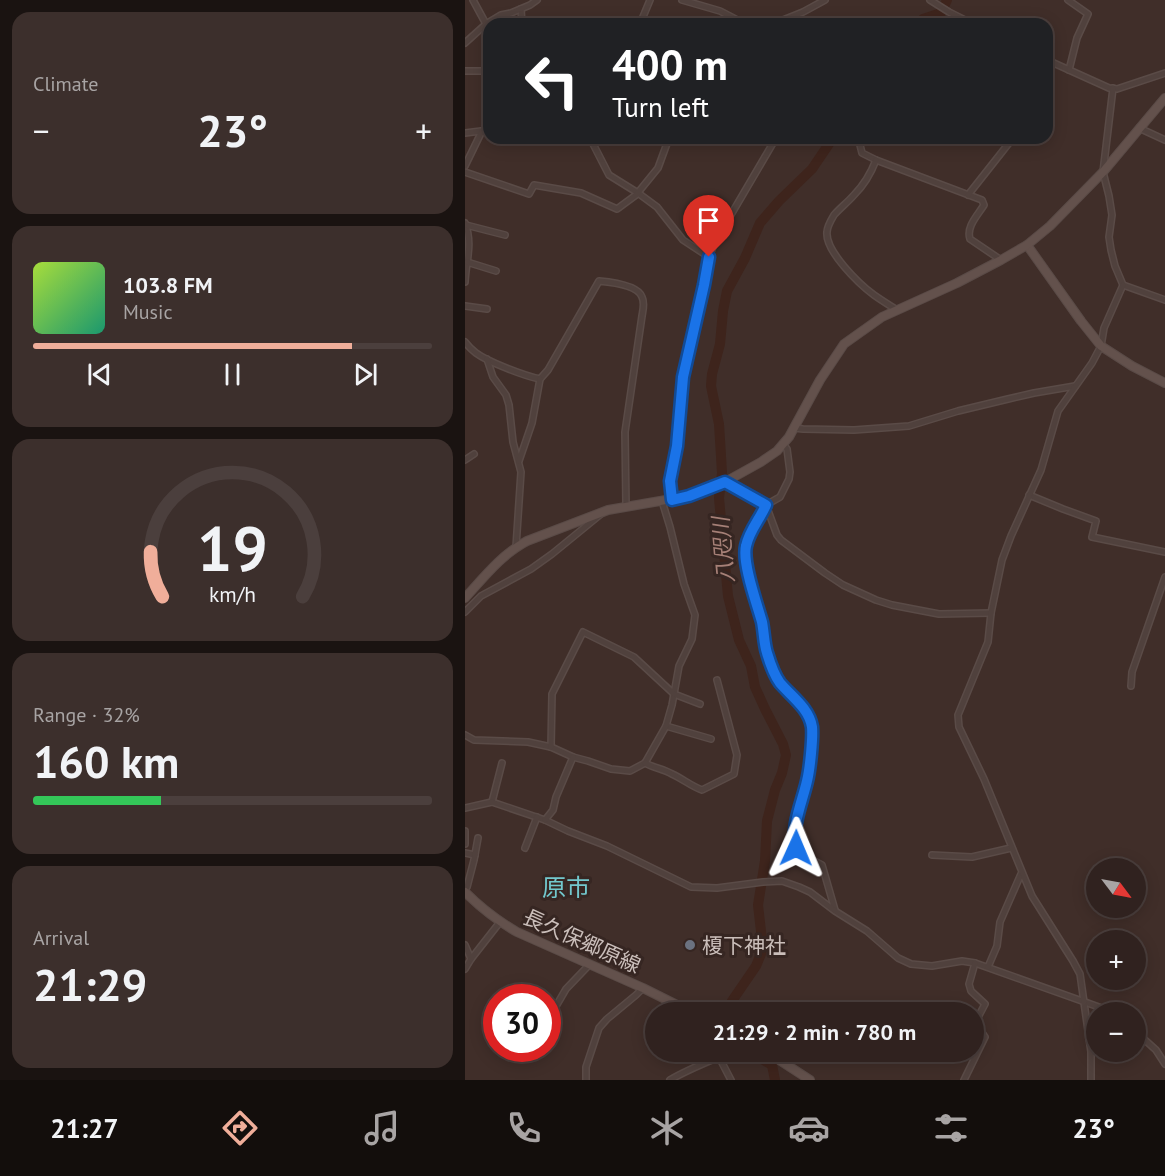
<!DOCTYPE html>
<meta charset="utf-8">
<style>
body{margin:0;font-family:"PT Sans","Noto Sans JP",sans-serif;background:#3c2f2c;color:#f1f3f6;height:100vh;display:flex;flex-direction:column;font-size:22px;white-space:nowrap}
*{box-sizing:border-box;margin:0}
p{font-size:20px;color:#a8a4a4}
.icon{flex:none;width:33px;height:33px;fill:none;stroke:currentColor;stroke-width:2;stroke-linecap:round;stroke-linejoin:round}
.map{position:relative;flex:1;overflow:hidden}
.panel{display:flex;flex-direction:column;gap:12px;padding:12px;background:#1a1311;width:465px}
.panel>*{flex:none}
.guide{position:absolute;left:18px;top:18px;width:570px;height:126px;border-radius:18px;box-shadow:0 3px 15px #0003,0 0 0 2px #4b3f3d;background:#202124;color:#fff;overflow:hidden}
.needle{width:39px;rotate:122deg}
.fabs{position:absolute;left:621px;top:858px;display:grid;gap:12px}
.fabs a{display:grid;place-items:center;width:60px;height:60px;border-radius:50%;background:#30221f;box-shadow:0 3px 15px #0003,0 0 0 2px #4b3f3d;font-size:30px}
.speed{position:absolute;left:18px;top:984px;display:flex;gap:12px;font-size:30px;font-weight:700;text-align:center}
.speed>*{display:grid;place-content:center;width:78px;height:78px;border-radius:50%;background:#30221f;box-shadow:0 3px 15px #0003,0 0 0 2px #4b3f3d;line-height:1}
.speed .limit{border:9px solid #d22;background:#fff;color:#111}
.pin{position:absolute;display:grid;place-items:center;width:51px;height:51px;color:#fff;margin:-62px -26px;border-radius:50% 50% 50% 0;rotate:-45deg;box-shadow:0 0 6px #0007}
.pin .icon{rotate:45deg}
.me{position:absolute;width:66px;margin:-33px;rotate:1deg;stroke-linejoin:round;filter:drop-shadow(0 0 4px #0008)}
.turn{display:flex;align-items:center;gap:21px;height:126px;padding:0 30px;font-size:27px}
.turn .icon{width:78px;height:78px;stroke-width:2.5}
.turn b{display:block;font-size:42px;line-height:51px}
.big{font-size:45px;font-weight:700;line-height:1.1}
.panel .widget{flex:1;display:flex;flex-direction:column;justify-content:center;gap:9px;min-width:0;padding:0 21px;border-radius:18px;background:#3c2f2c}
.panel .dial{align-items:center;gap:0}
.dial svg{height:156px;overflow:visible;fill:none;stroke:#4b3f3d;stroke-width:7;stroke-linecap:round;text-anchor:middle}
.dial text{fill:#f1f3f6;stroke:none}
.song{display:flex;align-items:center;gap:18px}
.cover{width:72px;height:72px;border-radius:9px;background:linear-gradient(135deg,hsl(80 70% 55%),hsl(160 70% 35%))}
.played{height:6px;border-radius:3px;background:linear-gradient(90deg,#f0ae9a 80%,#4b3f3d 80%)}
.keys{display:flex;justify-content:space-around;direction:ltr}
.heat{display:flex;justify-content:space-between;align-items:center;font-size:33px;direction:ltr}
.charge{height:9px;border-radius:4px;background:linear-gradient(90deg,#34c759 32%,#4b3f3d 0)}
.trip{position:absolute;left:180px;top:1002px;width:339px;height:60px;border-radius:30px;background:#30221f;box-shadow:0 3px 15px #0003,0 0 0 2px #4b3f3d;font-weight:700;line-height:60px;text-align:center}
.tab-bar{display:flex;height:96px;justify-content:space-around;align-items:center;background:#130e0c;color:#a8a4a4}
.tab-bar .icon{width:42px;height:42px}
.tab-bar .selected{color:#f0ae9a}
.tab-bar b{font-size:27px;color:#f1f3f6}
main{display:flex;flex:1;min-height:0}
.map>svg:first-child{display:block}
</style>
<main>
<section class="panel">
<div class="widget"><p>Climate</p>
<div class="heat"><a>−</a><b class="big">23°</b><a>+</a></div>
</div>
<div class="widget">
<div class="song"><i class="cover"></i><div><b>103.8 FM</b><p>Music</p></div></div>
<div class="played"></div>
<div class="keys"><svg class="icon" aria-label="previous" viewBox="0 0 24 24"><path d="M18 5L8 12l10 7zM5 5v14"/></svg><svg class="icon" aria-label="pause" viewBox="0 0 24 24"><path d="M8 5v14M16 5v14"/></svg><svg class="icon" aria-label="next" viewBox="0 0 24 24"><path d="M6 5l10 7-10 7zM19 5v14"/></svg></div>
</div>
<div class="widget dial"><svg viewBox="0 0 100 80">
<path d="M14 69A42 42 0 1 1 86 69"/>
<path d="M14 69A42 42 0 0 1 8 46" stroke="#f0ae9a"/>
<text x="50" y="56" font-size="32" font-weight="700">19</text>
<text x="50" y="72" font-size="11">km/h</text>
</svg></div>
<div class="widget"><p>Range · 32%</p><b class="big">160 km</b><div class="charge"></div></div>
<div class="widget"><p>Arrival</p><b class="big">21:29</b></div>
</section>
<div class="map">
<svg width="700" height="1080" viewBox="0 0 700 1080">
<rect width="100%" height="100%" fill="#402e29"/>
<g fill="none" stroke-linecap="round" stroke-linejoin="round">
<g stroke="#3e241c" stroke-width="10">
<path d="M455,24L458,19L476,13L482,0"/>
<path d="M269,1012L267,1001L291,966L296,954L297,940L293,905L300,861L302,821L310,790L317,773L321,755L318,744L300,709L290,687L286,666L274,640L263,596L254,498L257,473L256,456L254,424L246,386L247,374L255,344L258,311L262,291L280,258L295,223L314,201L347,169L368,138"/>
<path d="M285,1052L307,1065L310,1080"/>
</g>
<defs>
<g id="street">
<path d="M8,0L21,24"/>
<path d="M217,0L255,11L280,24"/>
<path d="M465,0L484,12L508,24"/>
<path d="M603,0L623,14L612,38L604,70"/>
<path d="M56,9L57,24"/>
<path d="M175,24L185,0"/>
<path d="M308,24L338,12L360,0"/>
<path d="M0,43L21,24L36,15L46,13L65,5L72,0"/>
<path d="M582,60L644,88L652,89L700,73"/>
<path d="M0,71H24"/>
<path d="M582,72L586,61"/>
<path d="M648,88L638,172L644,196L647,215L644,237L646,250L650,266L658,285L700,300"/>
<path d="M674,128L700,140"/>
<path d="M0,133L24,130"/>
<path d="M125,138L144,175L173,193L192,207L218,240L244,257"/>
<path d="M396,138L394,141L397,153L411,160L517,200L519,205C512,216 501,227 505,239L536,260"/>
<path d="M411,160C406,173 399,185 389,195C383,202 375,208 369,215C366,220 362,227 362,232C360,251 394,284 409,295C416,300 424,305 432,310"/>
<path d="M0,166L17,131"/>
<path d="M0,172L64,194L69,185L116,193L152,209L171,195L193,168L204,138"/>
<path d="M503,195L548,138"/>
<path d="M0,223C8,244 1,261 0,282"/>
<path d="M1,225L40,235"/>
<path d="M2,262L31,271"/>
<path d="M0,306L22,309"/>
<path d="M0,342C3,346 7,350 11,353C23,362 60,376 75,379L83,370L134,281C145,282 173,285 177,297C180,303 178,310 177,316L160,432L161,506"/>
<path d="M22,359L28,377L41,395L44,405L48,442L56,472L51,547"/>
<path d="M329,428L338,429L389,430L444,426L493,411L543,399L569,393L610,386"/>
<path d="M318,444L322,449L325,472L324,479L315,497L301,505L284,536L280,553L288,590L297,623L301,651L314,681L334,701L346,721L347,730L343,779L332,819L330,841L331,848L336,854L357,865L370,910"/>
<path d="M0,460L9,454"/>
<path d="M54,461L67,423L75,379"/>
<path d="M260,482L301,505L312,535L316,540L360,573L378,585L411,600L427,605L474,614L526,613"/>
<path d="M564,495L598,509L631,521L627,537L700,552"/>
<path d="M208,500L205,481L212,446L218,377L239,285L244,257L250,242L311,138"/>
<path d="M0,612L16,596L66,569L87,554L136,514"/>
<path d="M666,686L667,672L700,577"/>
<path d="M201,726L246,739"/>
<path d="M0,735L9,740L63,742L86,747L108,757L123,761L146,769L165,771L180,763L201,726L207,705L214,666L227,639L230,615L219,584L205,527L197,501"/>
<path d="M86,747L87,694L118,632L169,657L209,694L235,704"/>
<path d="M180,763C189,768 199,769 207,774C218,779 226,786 237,790L269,774L272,755L252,680"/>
<path d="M27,802L37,763"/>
<path d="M0,808L27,802L80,820L103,831L142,846L226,887L252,888L298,882L317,881L334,887L345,892L370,911L402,931L433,958L446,964L467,966L497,961L510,963L648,1012"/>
<path d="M80,820L88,810L91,797L108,757"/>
<path d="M0,831V844"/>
<path d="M60,848L72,817"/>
<path d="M0,853L10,855"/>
<path d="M467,855L507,857L546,848"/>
<path d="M0,889L2,887L9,860L13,838"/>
<path d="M0,945L6,959L0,969"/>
<path d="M6,959L35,922"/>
<path d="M523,967L532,946L535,922L556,874"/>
<path d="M83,1020L101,989L125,964"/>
<path d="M670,1031L691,1050L700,1064"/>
<path d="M254,1057L266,1080"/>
<path d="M121,1080V1067L134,1028L142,1019L171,995L178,988"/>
<path d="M205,1080C220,1071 237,1064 254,1057L256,1052"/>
<path d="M499,1080L520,1037L511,1024V1021L520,1004L506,991L504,984L510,963"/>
<path d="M626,1080V1052L615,974L608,961L567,896L519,779L494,727L493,715L523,642L526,613L537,560L546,536L576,470L593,411L627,363L636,346L639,328L658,285"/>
</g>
<g id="secondary">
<path d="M562,245L616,321L636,346L667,366L700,383"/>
<path d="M0,598C19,577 37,554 62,541L143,510L224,496L260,482L296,462L312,451L324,437L355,380L379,344L417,317L492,283L536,260L562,245L585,226L638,172L700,98"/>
<path d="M0,892C16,908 33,921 52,932L178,988L226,1012"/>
<path d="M302,1052L345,1080"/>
</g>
</defs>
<use href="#street" stroke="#5a4b47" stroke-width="8"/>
<use href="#secondary" stroke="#5a4b47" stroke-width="10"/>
<use href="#street" stroke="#50413d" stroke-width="5"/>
<use href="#secondary" stroke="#63514c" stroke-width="8"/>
</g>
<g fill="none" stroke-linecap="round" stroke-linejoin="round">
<defs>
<path id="route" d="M244,257L239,285L218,377L212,446L205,481L207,500L224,496L260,482L301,505C295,519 284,531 281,546C277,563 292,604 297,622C299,632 299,644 302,653C305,663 309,675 315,683C326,696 344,708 347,727C348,738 345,769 342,781C337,803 326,826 331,848"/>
</defs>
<use href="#route" stroke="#114b97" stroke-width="15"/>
<use href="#route" stroke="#1a73e8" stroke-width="10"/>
</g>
<circle fill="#6b7280" stroke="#362622" stroke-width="2" cx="225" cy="945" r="6"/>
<g text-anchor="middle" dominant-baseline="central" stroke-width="6" stroke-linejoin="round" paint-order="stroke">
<g font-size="21" fill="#cabeba" stroke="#362622">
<text transform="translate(117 941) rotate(24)">長久保郷原線</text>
</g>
<g font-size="21" fill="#cabeba" stroke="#362622" text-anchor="start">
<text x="237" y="945">榎下神社</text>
</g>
<g font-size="22" font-style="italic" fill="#a68077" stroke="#362622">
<text transform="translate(258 550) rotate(-95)">八咫川</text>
</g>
<g font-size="24" fill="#72c8cd" stroke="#362622">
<text x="101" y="887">原市</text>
</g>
</g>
</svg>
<div class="fabs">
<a><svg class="needle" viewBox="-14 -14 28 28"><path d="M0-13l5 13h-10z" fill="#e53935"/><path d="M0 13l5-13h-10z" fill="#a8a4a4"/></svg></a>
<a>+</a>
<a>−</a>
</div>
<div class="speed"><div class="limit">30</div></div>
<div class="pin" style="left:244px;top:257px;background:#d93025"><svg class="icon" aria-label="arrive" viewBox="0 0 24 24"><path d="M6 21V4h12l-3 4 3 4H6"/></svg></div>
<svg class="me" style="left:331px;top:848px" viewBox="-20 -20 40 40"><path d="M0-17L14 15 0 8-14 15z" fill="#1a73e8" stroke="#fff" stroke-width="4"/></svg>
<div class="trip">21:29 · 2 min · 780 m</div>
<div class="guide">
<div class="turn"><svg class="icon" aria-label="left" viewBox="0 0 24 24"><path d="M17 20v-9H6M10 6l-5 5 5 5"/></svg><div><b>400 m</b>Turn left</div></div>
</div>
</div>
</main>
<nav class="tab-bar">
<b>21:27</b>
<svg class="icon selected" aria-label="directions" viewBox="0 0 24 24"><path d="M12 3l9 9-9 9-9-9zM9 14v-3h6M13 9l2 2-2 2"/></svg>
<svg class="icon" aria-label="music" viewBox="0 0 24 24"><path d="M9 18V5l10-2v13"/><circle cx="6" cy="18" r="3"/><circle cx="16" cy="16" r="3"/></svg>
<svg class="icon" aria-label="phone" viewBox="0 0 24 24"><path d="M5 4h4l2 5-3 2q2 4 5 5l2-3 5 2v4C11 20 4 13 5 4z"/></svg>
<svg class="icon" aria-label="climate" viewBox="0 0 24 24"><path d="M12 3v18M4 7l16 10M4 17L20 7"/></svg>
<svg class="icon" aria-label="car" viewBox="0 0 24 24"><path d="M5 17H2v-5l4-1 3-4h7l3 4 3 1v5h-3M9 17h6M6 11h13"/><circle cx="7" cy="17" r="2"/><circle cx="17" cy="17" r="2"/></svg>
<svg class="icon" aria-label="filters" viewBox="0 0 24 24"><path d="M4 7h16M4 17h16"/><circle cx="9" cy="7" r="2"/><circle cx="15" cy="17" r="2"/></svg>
<b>23°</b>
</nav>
